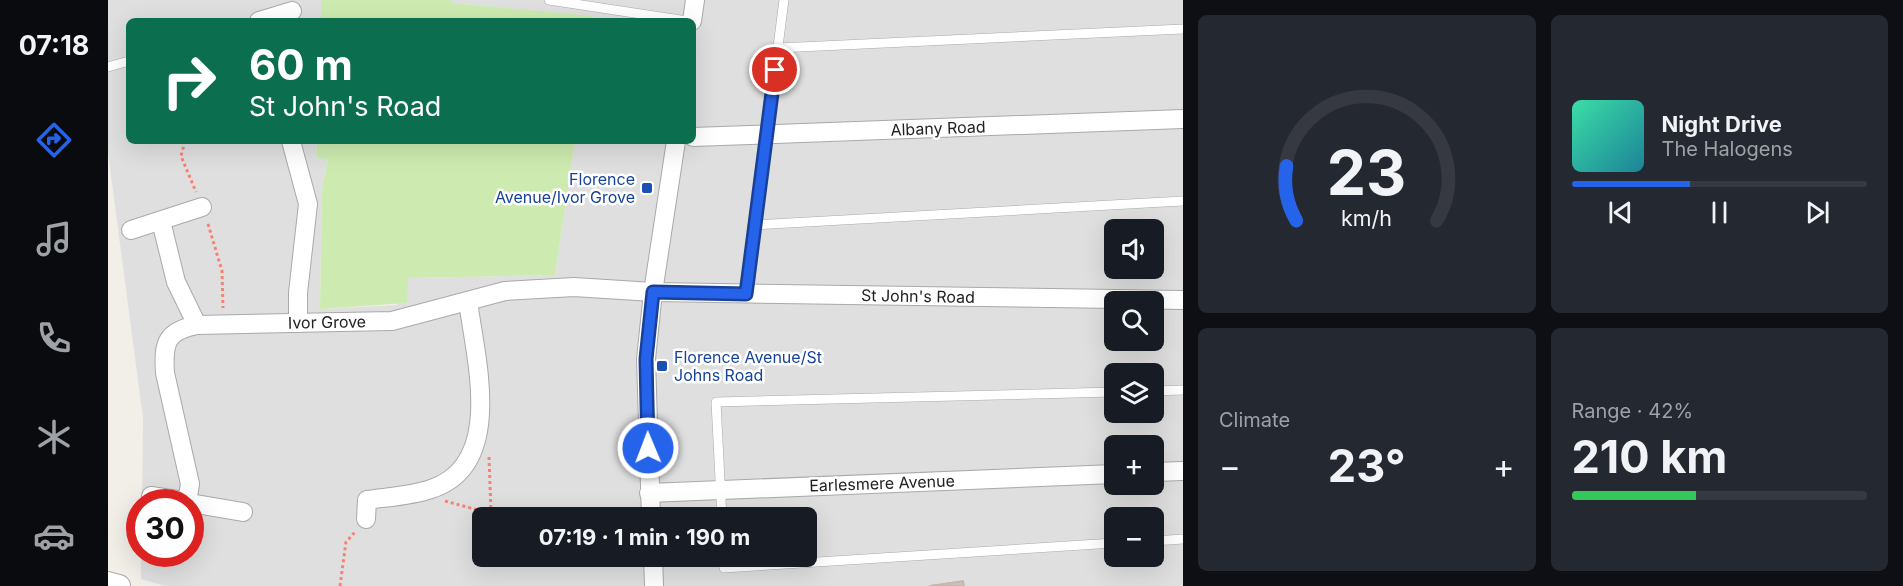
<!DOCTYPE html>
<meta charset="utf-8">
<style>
body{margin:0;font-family:Inter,sans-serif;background:#242831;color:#f1f3f6;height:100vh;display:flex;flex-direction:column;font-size:22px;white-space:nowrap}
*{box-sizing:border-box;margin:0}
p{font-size:20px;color:#9ea1a6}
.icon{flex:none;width:33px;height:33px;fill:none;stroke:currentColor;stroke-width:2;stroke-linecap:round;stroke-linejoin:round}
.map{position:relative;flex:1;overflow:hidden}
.sheet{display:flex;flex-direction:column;gap:15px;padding:15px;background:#0d0f14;width:720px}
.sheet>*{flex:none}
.guide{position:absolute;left:18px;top:18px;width:570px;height:126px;border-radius:9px;box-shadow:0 6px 24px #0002;background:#0b6e4f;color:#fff;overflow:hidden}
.fabs{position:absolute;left:996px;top:219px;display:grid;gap:12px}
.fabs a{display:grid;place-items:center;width:60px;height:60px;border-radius:9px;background:#171b24;box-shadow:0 6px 24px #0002;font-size:30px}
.speed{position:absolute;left:18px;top:489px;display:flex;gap:12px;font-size:30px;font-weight:700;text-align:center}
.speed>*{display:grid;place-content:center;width:78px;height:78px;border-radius:50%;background:#171b24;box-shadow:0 6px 24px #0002;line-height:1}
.speed .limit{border:9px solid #d22;background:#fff;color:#111}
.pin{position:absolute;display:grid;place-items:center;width:51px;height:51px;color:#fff;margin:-26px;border:3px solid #fff;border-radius:50%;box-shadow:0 2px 6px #0007}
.me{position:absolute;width:66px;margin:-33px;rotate:359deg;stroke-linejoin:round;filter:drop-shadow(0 0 4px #0008)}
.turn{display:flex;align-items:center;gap:21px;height:126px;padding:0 24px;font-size:27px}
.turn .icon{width:78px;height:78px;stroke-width:2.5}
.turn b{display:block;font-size:42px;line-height:51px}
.big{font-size:45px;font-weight:700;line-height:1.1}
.sheet .tile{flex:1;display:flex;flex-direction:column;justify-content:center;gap:9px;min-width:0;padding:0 21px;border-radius:9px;background:#242831}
.sheet .dial{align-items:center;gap:0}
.dial svg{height:156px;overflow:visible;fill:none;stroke:#363941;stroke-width:7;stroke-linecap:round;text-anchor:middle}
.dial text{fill:#f1f3f6;stroke:none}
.song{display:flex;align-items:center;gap:18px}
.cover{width:72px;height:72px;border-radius:9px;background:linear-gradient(135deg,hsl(160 70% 55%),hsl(190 70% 35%))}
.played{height:6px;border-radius:3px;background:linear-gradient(90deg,#2563eb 40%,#363941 40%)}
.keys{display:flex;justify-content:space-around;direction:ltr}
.heat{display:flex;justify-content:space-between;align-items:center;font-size:33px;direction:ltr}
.charge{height:9px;border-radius:4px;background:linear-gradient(90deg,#34c759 42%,#363941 0)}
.sheet .tiles{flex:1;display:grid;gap:15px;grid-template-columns:repeat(2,1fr)}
.trip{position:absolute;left:364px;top:507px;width:345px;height:60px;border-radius:9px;background:#171b24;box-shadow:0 6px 24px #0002;font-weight:700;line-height:60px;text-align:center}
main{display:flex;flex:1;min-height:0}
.menu{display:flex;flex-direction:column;width:108px;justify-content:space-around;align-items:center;background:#090b0e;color:#9ea1a6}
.menu .icon{width:42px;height:42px}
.menu .on{color:#2563eb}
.menu b{font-size:27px;color:#f1f3f6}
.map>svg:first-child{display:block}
</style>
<main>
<nav class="menu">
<b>07:18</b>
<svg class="icon on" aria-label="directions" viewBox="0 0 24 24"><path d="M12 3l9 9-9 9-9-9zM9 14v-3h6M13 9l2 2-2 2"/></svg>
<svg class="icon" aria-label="music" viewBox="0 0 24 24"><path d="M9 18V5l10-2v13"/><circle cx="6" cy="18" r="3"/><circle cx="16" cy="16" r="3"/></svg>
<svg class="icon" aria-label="phone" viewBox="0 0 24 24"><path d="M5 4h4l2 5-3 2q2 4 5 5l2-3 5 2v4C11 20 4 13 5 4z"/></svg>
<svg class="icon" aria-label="climate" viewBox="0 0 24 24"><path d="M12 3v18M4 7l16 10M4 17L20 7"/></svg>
<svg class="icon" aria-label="car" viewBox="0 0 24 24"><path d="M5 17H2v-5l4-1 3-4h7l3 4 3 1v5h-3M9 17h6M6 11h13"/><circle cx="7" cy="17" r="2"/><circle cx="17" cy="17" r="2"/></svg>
</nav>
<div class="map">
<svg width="1075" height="586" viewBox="0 0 1075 586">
<rect width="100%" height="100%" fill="#f2efe9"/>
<path fill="#e0dfdf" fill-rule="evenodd" d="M0,0H213V21H21V141H209L208,157L220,160L214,188L212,309L289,305L300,278L447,275L467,141H585V21H484V17L343,3V0H1075V586H57L33,579V554H82V502H34L35,418L0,153ZM1006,230H1046V268H1006ZM1006,302H1046V340H1006ZM1006,374H1046V412H1006ZM1006,446H1046V484H1006ZM375,518H699V556H375ZM1006,518H1046V556H1006Z"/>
<g fill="#cdebb0">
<path d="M213,0H343V3L485,16L484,21H213Z"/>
<path d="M209,141H467L447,275L300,278L299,303L212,309L214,188L220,160L208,157Z"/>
</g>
<g fill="#c7bfb8" stroke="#c4b6ab" stroke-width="1.5">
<path d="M855,581L856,586H821Z"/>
<path d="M855,581L856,586H821Z"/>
</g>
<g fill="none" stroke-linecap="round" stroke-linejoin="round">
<defs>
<g id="service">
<path d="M441,0L579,21"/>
<path d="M670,48L1075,29"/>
<path d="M0,67L21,61"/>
<path d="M647,225L676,0"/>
<path d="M638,294L647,225L1075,201"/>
<path d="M1046,391L1075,390"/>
<path d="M614,518L608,402L1006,392"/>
<path d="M1046,541L1075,539"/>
<path d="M616,556V568L1006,543"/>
</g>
<g id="minor">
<path d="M151,21L184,11"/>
<path d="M584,21L587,0"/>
<path d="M585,137L1075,119"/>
<path d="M183,141L200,204L190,293V323"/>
<path d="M53,221L68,282L89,325"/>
<path d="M23,230L94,207"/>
<path d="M1046,472L1075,471"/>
<path d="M541,493L1006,474"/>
<path d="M43,496L82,502"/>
<path d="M79,502L82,484L57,373C55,343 58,331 89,325L284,321L397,291L466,287L545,292L1075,300"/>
<path d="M82,503L135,512"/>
<path d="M543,518L538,359L545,292L568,141"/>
<path d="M258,519L259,500C280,497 303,496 323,489C398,465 367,357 360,301"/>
<path d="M545,556L546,586"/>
</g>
<path id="tertiary" d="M0,583L11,586"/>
</defs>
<use href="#service" stroke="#a9a9a9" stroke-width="10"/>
<use href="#minor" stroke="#a9a9a9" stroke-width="20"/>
<use href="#tertiary" stroke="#a9a9a9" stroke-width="24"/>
<g stroke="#fa8072" stroke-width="3" stroke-dasharray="3 3" stroke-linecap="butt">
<path d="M77,141L73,156L88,192"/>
<path d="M100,224L114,271L115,308"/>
<path d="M381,457L383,512"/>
<path d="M337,501L399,518"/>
<path d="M232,586L238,542L247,532"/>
</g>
<use href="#service" stroke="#fff" stroke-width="9"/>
<use href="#minor" stroke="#fff" stroke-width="18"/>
<use href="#tertiary" stroke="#fff" stroke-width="22"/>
</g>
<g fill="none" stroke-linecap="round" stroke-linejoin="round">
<defs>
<path id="route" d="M540,448L538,359L545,292L638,294L667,70"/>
</defs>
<use href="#route" stroke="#184099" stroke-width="15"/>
<use href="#route" stroke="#2563eb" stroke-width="10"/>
</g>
<g fill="#1a4fb4" stroke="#fff" stroke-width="2">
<rect x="533" y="182" width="12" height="12" rx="3"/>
<rect x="548" y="360" width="12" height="12" rx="3"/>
</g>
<g text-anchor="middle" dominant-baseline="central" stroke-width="5" stroke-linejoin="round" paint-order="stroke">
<g font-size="16" fill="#222" stroke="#fff">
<text transform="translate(830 128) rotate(-2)">Albany Road</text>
<text transform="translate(810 296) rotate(1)">St John's Road</text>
<text transform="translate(219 322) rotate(-1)">Ivor Grove</text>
<text transform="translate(774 483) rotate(-2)">Earlesmere Avenue</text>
</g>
<g font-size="16" fill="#164399" stroke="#fff" text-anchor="end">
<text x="527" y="179">Florence<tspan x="527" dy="18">Avenue/Ivor Grove</tspan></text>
<text x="566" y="357" text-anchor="start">Florence Avenue/St<tspan x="566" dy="18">Johns Road</tspan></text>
</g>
</g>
</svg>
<div class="fabs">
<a><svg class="icon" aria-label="sound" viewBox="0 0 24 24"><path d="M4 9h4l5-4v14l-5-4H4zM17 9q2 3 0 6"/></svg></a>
<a><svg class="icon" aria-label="search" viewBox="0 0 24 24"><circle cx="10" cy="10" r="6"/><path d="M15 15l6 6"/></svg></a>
<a><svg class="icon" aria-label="layers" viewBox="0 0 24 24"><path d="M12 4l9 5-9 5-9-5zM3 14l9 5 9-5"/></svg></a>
<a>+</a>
<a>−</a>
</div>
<div class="speed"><div class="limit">30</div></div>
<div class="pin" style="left:667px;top:70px;background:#d93025"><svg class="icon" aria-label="arrive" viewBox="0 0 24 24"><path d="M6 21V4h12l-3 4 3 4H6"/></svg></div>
<svg class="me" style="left:540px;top:448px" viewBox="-20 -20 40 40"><circle r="17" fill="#2563eb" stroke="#fff" stroke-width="3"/><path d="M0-11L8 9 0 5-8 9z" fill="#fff"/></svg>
<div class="trip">07:19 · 1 min · 190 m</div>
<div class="guide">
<div class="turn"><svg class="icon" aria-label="right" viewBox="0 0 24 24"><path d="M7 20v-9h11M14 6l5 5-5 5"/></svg><div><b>60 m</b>St John's Road</div></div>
</div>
</div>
<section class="sheet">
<div class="tiles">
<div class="tile dial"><svg viewBox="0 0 100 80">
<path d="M14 69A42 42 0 1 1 86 69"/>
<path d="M14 69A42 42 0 0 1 9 41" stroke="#2563eb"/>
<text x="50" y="56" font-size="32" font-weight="700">23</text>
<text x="50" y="72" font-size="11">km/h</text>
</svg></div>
<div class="tile">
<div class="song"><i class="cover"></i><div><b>Night Drive</b><p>The Halogens</p></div></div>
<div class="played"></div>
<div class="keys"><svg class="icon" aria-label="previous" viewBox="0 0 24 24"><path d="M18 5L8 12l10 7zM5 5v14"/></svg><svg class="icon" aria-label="pause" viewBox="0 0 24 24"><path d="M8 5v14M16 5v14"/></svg><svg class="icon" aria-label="next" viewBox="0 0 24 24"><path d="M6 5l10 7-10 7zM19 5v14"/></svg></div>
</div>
<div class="tile"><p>Climate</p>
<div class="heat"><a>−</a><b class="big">23°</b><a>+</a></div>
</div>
<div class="tile"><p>Range · 42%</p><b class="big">210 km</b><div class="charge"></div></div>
</div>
</section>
</main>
